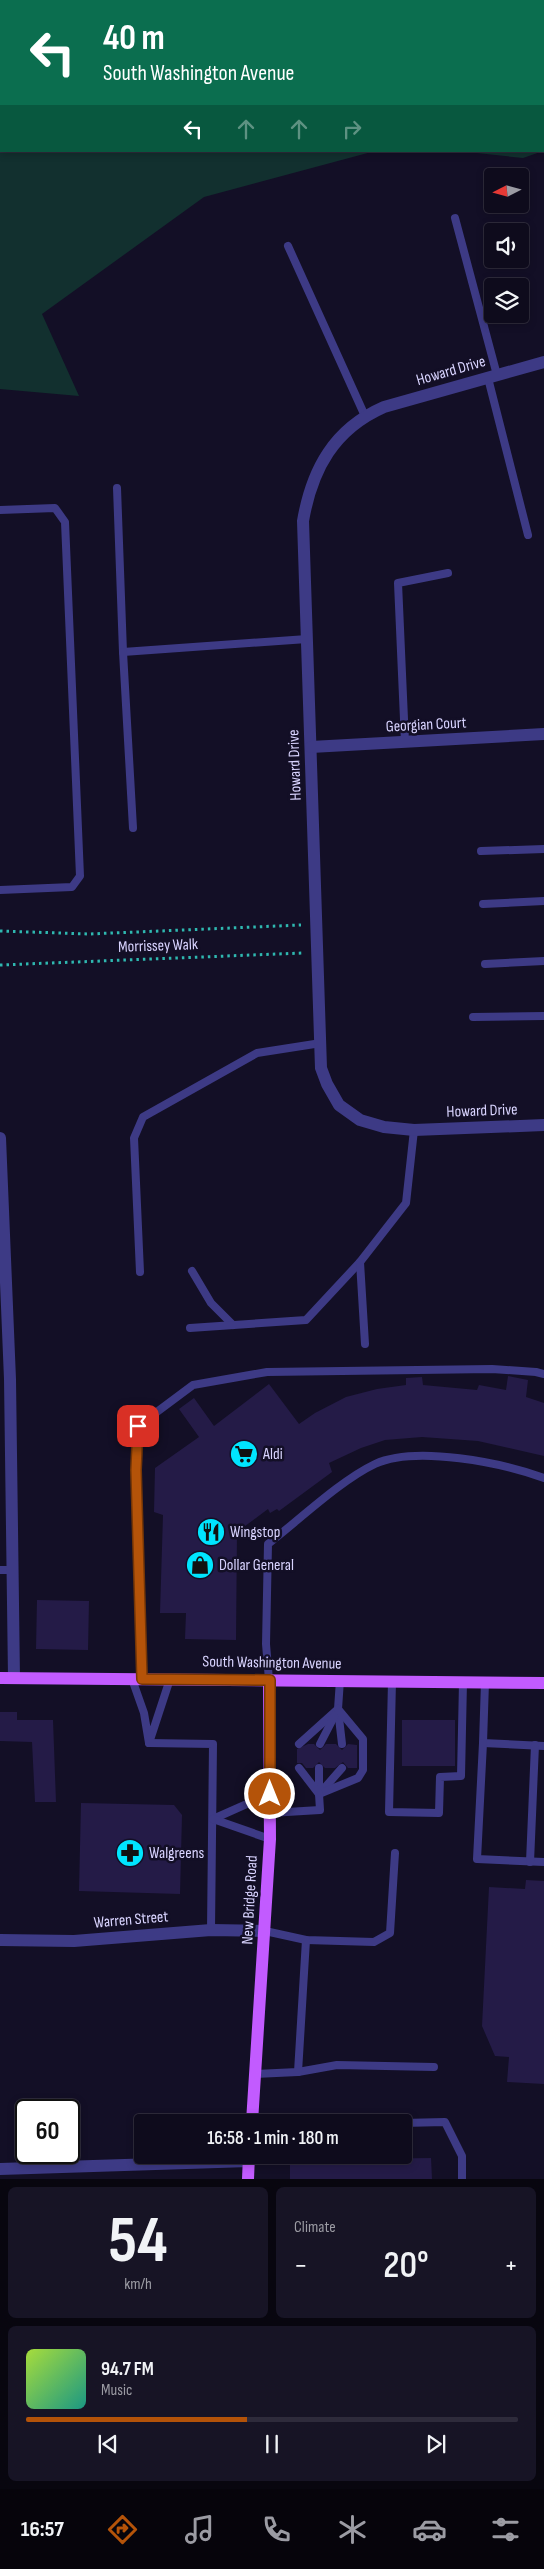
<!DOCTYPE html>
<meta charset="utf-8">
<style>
body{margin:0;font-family:"Sofia Sans Condensed",sans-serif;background:#171425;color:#f1f3f6;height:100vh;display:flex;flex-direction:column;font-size:19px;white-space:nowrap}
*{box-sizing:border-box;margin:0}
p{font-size:16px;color:#9b9ba3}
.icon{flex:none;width:28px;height:28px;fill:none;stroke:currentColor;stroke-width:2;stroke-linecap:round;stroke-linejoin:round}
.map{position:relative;height:2179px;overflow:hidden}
.side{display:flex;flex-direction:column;gap:8px;padding:8px;background:#08060f;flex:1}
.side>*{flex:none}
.guide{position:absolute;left:0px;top:0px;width:545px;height:152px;box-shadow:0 2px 8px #0003,0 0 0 1px #2e2b3b;background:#0b6e4f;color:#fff;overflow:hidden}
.needle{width:32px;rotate:264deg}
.tools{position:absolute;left:484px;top:168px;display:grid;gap:10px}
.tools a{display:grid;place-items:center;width:45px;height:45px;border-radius:5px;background:#0e0b1c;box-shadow:0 2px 8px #0003,0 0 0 1px #2e2b3b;font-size:25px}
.speed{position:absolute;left:15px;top:2099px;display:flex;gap:10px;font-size:25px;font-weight:700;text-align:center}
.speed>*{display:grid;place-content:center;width:65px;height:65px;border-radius:50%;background:#0e0b1c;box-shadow:0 2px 8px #0003,0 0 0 1px #2e2b3b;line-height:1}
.speed .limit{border:2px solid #111;border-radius:8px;background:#fff;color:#111}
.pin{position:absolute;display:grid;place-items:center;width:42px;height:42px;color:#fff;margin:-21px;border-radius:10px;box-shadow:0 2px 8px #0006}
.me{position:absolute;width:55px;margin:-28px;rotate:0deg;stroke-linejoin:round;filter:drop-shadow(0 0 4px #0008)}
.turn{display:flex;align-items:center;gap:18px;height:105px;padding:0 20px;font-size:22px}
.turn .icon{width:65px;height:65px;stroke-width:2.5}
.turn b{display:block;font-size:35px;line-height:42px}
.lanes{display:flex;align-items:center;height:48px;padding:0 20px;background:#0003;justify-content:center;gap:25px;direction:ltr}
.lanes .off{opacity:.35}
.big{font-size:38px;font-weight:600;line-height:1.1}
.side .tile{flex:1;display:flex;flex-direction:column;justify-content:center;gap:8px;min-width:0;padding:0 18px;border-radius:8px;background:#171425}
.side .dial{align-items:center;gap:0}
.dial b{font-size:65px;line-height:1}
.song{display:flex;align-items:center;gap:15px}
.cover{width:60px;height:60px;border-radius:8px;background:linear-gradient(135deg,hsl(80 70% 55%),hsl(170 70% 35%))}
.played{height:5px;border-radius:2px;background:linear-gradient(90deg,#b45309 45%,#2e2b3b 45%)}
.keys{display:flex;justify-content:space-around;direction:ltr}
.heat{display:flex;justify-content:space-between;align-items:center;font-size:28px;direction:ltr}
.side .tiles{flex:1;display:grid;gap:8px;grid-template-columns:1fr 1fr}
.tile:last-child{grid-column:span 2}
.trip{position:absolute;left:134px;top:2114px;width:278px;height:50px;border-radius:5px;background:#0e0b1c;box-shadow:0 2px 8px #0003,0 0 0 1px #2e2b3b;font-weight:600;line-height:50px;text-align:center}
.dock{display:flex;height:80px;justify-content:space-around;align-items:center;background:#06040b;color:#9b9ba3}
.dock .icon{width:35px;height:35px}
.dock .on{color:#b45309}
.dock b{font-size:22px;color:#f1f3f6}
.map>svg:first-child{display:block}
</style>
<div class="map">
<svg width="544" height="2179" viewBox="0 0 544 2179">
<rect width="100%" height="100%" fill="#130f26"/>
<g fill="#12302f">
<path d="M0,0H544V151V1H1V151H375L204,197L42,314L79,396L0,389Z"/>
<path d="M458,151H543L523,158Z"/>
</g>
<g fill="#241b47">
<path d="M508,1376L528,1380L526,1397L544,1403V1456L478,1441L422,1437L385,1440L361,1448L329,1463L332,1472L279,1511L277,1509L270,1513L268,1509L237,1532L236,1640L185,1639L186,1613H160L163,1515L154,1512L155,1468L199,1437L179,1409L194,1398L214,1426L269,1384L299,1424L315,1413L346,1397L377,1389L406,1385V1378L422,1377L423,1385L477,1390L479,1385L506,1390Z"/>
<path d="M37,1600L89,1601L88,1650L36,1649Z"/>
<path d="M0,1712H17V1720H53L56,1802H35L32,1742L0,1741Z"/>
<rect x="402" y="1720" width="53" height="46"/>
<path d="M308,1744H314L320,1750L326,1744H336L342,1750L348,1744L357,1745V1768H348L343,1762L335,1768H325L319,1762L313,1768H306L302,1763H297V1749Z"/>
<path d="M81,1803L174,1805L182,1815L180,1894L79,1891Z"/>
<path d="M526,1880L544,1881V2084L507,2082L509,2057L495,2056L482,2026L489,1887L525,1889Z"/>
<path d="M431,2158L432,2179H290V2160Z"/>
</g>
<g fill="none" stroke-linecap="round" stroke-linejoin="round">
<g stroke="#2fb8b0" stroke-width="3" stroke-dasharray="2.5 4" stroke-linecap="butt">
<path d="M0,931L89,934L301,925"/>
<path d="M0,965L302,953"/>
</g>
<g stroke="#3d3a85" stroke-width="8">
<path d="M455,218L497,375"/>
<path d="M288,246L365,416"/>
<path d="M488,378L528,535"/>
<path d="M117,488L123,652L307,639"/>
<path d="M0,510L55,508L65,522L80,876L72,887L0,890"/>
<path d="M123,652L133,828"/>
<path d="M405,742L398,583L448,573"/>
<path d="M481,851L544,849"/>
<path d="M483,904L544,901"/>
<path d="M485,964L544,961"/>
<path d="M473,1017L544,1016"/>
<path d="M192,1271L211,1303L233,1325"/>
<path d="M140,1272L134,1138L143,1117L257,1053L321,1043"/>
<path d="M190,1328L306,1320L360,1262"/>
<path d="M365,1344L360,1262L406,1203L414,1130"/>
<path d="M0,1570H14"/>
<path d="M132,1679L144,1713L149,1743L170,1679"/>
<path d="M142,1679L136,1470L138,1426L193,1385L267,1372L492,1369L536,1372L544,1374"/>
<path d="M269,1680L266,1644L268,1544C299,1520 341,1480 375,1464C416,1445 503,1463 544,1478"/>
<path d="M340,1680L338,1709L342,1744"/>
<path d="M392,1681L389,1812L439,1813L440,1777L461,1776L463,1682"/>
<path d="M485,1682L483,1743L544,1746"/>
<path d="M149,1743L213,1744L211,1930"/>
<path d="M483,1743L477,1859L544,1862"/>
<path d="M299,1744L338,1709"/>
<path d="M320,1744L336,1713"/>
<path d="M321,1792L342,1768"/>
<path d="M319,1794L358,1778L363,1770V1739L338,1709"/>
<path d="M319,1794V1768"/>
<path d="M270,1813L320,1810L319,1794L299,1768"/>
<path d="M213,1819L269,1794"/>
<path d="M213,1819L270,1839"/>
<path d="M530,1862L535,1745"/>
<path d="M265,1931L306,1940L374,1942L390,1933L395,1853"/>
<path d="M298,2072L337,2065L434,2067"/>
<path d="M255,2074L298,2072L306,1940"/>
<path d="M402,2123L445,2122L462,2156V2179"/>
</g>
<g stroke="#3d3a85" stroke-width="12">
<path d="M544,362L384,407C334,429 312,469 303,521L321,1068L327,1084L339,1105L360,1120L384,1127L414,1130L544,1125"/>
<path d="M311,747L544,734"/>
<path d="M0,1138L10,1379L14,1678"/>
<path d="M0,1940L74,1941L211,1930L265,1931"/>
<path d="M0,2169L249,2161"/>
</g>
<g stroke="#c25bff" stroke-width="12">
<path d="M0,1678L544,1683"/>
<path d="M252,2122L270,1839L269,1680"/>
<path d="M248,2179L249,2155"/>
</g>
</g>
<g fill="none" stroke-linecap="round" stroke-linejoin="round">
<defs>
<path id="route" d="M138,1426L136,1470L142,1679L270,1680V1794"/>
</defs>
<use href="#route" stroke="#753606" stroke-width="12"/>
<use href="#route" stroke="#b45309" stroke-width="9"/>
</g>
<defs>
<symbol id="supermarket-disc" viewBox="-11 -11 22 22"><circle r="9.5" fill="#00e5ff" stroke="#130f26"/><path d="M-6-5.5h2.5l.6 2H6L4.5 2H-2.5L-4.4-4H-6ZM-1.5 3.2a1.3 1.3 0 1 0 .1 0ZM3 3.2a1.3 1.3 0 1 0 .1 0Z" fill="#111"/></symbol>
<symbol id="restaurant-disc" viewBox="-11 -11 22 22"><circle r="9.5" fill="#00e5ff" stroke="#130f26"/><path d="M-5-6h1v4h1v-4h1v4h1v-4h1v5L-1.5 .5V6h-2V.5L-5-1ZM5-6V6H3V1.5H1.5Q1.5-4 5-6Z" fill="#111"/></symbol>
<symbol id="shop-disc" viewBox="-11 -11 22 22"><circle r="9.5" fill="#00e5ff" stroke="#130f26"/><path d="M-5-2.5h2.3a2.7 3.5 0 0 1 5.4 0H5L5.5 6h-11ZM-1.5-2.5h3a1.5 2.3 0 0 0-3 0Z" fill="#111"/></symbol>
<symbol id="pharmacy-disc" viewBox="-11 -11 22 22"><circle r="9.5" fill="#00e5ff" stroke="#130f26"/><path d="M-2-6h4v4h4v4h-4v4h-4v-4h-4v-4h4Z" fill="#111"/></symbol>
</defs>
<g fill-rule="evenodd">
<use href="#supermarket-disc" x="228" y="1438" width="32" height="32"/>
<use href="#restaurant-disc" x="195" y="1516" width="32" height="32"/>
<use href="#shop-disc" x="184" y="1549" width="32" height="32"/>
<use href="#pharmacy-disc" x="114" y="1837" width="32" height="32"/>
</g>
<g text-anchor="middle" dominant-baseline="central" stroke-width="5" stroke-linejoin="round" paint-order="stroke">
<g font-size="16" fill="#d9d4ff" stroke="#130f26">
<text transform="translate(451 371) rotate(-16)">Howard Drive</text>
<text transform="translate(426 725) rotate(-3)">Georgian Court</text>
<text transform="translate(295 765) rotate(-92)">Howard Drive</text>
<text transform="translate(158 946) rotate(-2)">Morrissey Walk</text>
<text transform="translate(482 1111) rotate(-2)">Howard Drive</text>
<text transform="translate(272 1663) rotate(1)">South Washington Avenue</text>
<text transform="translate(250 1900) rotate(-87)">New Bridge Road</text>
<text transform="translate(131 1920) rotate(-5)">Warren Street</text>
</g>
<g font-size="16" fill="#d9d4ff" stroke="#130f26" text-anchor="start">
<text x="263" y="1454">Aldi</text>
<text x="230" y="1532">Wingstop</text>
<text x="219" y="1565">Dollar General</text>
<text x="149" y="1853">Walgreens</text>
</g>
</g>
</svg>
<div class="tools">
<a><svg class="needle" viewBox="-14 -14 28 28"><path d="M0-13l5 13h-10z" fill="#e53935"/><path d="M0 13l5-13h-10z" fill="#9b9ba3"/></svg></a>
<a><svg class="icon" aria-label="sound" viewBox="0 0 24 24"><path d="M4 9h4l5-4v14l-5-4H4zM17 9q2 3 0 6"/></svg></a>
<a><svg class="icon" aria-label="layers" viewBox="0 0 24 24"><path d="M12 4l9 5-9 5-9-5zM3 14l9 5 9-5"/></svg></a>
</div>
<div class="speed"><div class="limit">60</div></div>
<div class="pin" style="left:138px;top:1426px;background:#d93025"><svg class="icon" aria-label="arrive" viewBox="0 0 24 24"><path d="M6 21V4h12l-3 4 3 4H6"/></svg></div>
<svg class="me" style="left:270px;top:1794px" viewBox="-20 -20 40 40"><circle r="17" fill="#b45309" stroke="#fff" stroke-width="3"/><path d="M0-11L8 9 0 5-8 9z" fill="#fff"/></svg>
<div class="trip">16:58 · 1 min · 180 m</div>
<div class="guide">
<div class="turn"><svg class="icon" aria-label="left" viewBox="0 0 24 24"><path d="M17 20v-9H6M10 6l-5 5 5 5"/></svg><div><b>40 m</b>South Washington Avenue</div></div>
<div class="lanes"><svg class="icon" aria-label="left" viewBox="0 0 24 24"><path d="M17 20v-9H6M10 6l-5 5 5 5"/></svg><svg class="icon off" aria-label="ahead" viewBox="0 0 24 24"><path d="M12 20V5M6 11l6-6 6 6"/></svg><svg class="icon off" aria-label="ahead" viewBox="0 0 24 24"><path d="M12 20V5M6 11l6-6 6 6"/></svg><svg class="icon off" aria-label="right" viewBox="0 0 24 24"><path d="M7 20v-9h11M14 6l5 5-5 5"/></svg></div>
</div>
</div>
<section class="side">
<div class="tiles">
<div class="tile dial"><b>54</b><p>km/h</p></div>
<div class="tile"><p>Climate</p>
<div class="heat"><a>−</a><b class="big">20°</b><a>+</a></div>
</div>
<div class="tile">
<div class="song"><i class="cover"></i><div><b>94.7 FM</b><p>Music</p></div></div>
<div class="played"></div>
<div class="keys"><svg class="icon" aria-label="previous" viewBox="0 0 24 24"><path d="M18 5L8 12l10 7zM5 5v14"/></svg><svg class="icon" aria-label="pause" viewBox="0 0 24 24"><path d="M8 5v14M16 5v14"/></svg><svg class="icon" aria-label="next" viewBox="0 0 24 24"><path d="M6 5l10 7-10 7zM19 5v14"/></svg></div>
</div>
</div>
</section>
<nav class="dock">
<b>16:57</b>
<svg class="icon on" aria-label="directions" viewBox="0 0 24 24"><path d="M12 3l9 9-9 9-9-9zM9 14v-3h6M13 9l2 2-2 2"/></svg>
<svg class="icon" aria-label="music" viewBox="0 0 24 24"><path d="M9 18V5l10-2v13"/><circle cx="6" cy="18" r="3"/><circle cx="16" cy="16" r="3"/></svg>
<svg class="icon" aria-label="phone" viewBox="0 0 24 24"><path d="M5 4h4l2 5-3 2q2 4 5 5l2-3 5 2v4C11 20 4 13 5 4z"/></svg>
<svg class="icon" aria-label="climate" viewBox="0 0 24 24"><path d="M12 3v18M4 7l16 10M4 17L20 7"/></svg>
<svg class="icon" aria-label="car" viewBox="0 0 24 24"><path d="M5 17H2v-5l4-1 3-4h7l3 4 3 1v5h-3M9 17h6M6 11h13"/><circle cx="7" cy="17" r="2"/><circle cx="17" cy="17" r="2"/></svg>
<svg class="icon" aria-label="filters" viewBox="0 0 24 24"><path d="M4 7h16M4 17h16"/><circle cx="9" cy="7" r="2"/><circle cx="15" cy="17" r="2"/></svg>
</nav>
